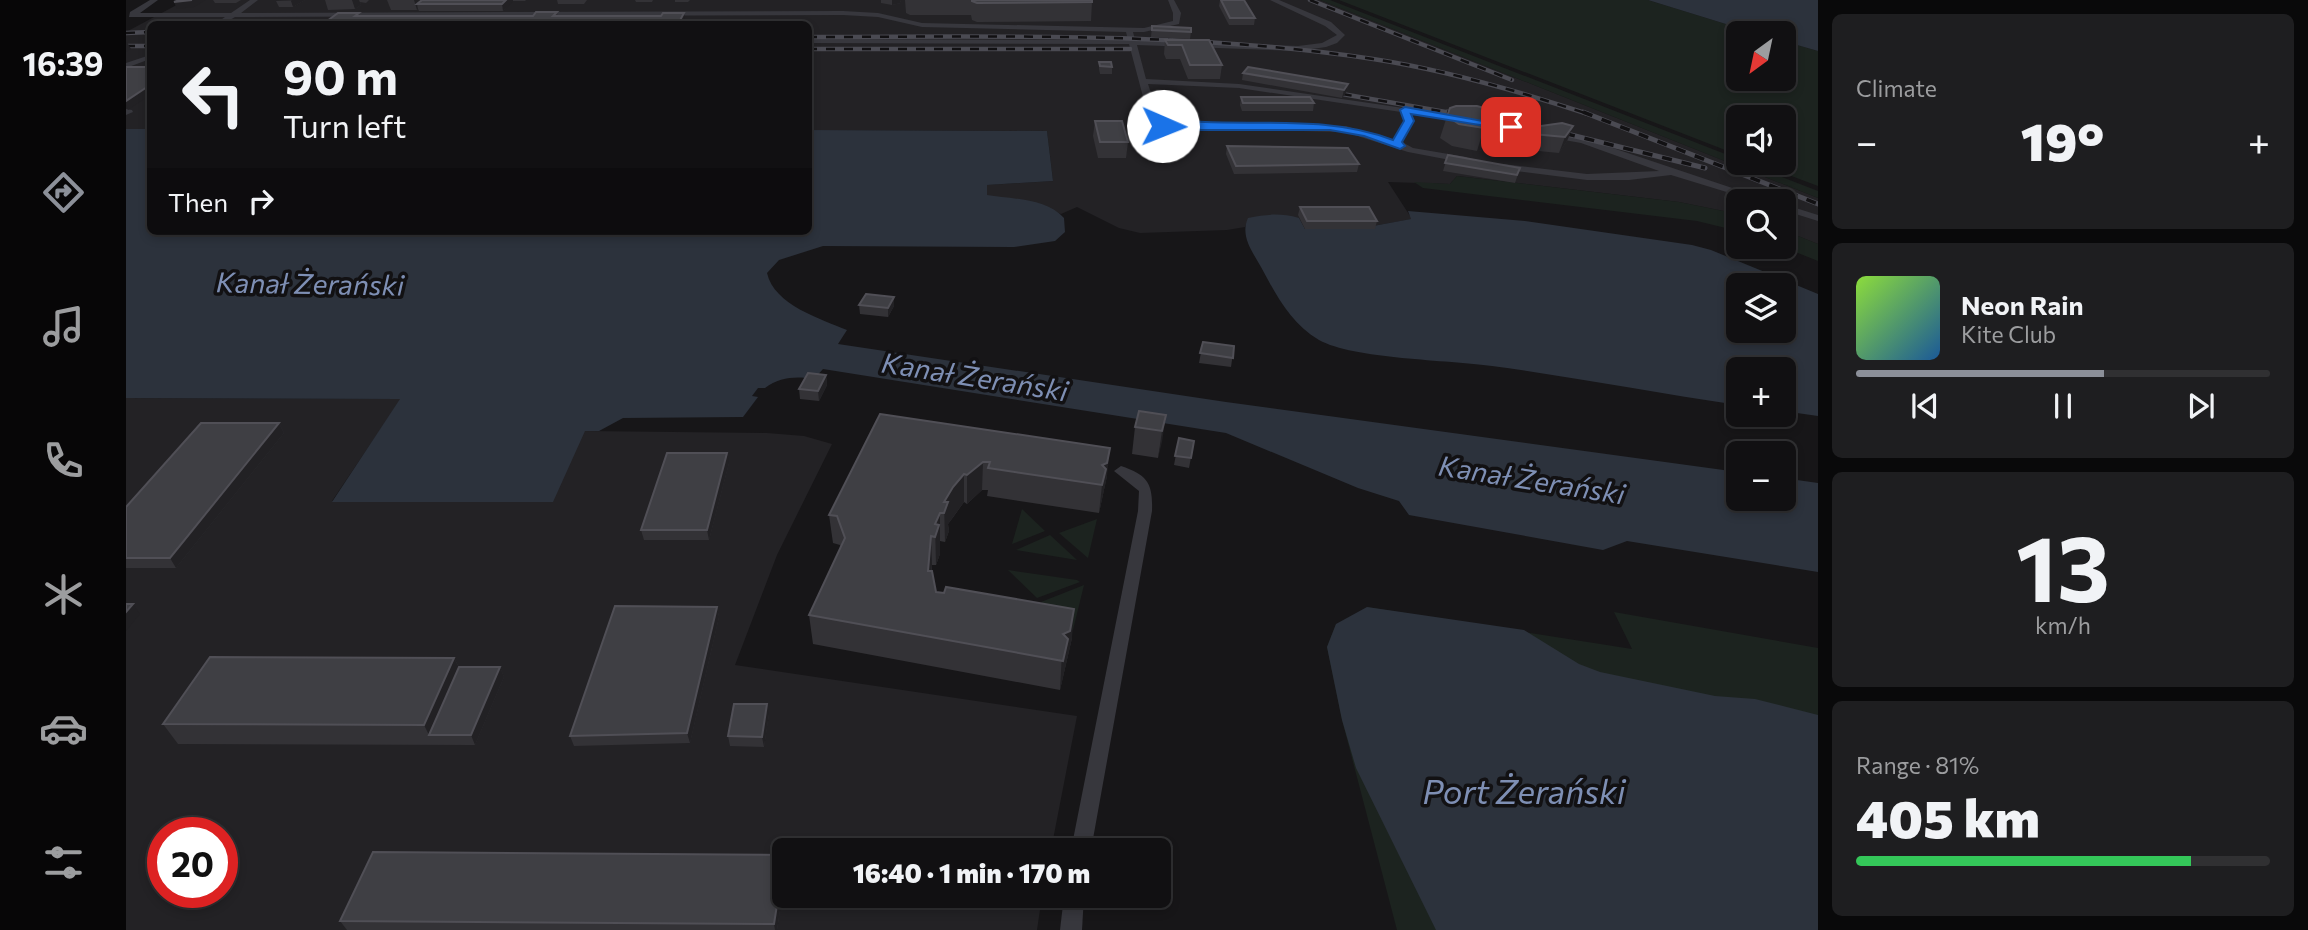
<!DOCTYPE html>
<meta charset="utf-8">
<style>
body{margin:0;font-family:Commissioner,sans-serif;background:#1e1e20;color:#f1f3f6;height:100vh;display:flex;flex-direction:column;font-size:26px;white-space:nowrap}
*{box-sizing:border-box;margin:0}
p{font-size:23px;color:#9c9d9f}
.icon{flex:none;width:38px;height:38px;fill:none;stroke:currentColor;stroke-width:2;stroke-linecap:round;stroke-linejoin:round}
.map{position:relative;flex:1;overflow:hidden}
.drawer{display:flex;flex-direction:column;gap:14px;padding:14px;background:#09090a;width:490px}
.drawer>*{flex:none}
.top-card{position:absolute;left:21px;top:21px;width:665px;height:214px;border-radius:10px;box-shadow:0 4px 10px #0003,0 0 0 2px #303032;background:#111012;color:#f1f3f6;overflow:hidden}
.needle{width:46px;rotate:213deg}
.controls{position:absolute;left:1600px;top:21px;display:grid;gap:14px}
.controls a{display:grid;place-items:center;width:70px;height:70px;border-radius:10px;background:#111012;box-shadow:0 4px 10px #0003,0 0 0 2px #303032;font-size:35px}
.speed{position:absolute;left:21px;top:817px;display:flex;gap:14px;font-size:35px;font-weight:700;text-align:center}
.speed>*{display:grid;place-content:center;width:91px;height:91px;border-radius:50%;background:#111012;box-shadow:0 4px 10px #0003,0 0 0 2px #303032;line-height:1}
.speed .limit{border:10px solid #d22;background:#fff;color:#111}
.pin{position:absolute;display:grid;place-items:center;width:60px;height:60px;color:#fff;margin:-30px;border-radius:14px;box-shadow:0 4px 10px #0006}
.me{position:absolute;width:77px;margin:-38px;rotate:91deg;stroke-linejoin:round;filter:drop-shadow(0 0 5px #0008)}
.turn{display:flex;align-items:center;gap:24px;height:147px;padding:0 21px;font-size:32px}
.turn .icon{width:91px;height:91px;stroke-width:2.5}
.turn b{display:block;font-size:49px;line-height:60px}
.then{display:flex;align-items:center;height:66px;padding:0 21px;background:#0003;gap:14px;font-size:26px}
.big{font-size:52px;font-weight:800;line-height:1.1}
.drawer .tile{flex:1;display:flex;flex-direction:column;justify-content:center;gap:10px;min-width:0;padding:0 24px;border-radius:10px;background:#1e1e20}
.drawer .dial{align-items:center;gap:0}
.dial b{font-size:91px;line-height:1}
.song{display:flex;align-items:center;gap:21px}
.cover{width:84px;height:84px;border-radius:10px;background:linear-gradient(135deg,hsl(90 70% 55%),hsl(210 70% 35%))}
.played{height:7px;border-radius:4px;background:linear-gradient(90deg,#8c9099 60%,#303032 60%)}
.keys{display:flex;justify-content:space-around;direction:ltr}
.heat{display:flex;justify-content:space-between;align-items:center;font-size:38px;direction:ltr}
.charge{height:10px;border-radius:5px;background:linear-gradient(90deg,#34c759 81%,#303032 0)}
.trip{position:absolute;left:646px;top:838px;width:399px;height:70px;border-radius:10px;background:#111012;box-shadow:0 4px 10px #0003,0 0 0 2px #303032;font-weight:800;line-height:70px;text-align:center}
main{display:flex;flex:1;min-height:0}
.tab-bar{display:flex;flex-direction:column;width:126px;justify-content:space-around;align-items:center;background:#070607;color:#9c9d9f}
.tab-bar .icon{width:49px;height:49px}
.tab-bar .selected{color:#8c9099}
.tab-bar b{font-size:32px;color:#f1f3f6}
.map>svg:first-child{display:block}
</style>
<main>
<nav class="tab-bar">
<b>16:39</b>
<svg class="icon selected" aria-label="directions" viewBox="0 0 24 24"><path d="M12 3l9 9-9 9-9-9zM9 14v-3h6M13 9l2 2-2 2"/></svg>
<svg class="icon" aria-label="music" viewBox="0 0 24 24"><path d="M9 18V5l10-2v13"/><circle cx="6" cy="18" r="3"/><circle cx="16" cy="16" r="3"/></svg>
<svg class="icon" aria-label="phone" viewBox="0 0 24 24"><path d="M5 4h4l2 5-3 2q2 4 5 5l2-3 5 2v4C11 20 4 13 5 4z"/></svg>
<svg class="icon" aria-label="climate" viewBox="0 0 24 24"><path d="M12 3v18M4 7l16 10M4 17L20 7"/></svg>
<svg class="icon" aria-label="car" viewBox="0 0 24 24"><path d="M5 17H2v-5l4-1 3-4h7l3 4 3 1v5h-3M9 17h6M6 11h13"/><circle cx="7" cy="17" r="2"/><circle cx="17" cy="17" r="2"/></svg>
<svg class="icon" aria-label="filters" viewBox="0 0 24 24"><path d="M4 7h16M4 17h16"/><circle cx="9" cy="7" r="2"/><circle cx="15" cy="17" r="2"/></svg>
</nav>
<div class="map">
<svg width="1692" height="930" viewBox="0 0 1692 930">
<rect width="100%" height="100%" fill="#171618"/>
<g fill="#232225" fill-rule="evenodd">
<path d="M60,0H1194L1692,198V244L1657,230V201H1612V214L1553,202L1331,176L1324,184L1262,182L1286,219L1247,226L1249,229H1179L1173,218H1123L1119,227L1101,230L1014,233L993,228L951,207L935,214L912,204L861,196V185L927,181L921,131L683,130L682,24H24V129H0V32Z"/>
<path d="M0,398L275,399L206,501L459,431L641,433L678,436L706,444L651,555L609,665L951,716L925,850H658V896H916L911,930H0ZM37,833H96V892H37Z"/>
</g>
<g fill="#1c231f">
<path d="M1194,0H1204L1612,159V163H1620L1692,191V198Z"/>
<path d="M1213,0H1522L1629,33H1612V79H1657V41L1692,51V186L1631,163H1657V117H1612V155Z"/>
<path d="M1331,176L1553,202L1612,214V231L1571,221L1297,188L1288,182L1324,184Z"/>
<path d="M1657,230L1692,244V261L1657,247Z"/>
<path d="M896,509L919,531L886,544Z"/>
<path d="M971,519L962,558L933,533Z"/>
<path d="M924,535L951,560L890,550Z"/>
<path d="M882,570L951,580L954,582L911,598Z"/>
<path d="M958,585L947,630L943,629L915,602Z"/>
<path d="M1241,607L1506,649L1488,612L1692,648V835Z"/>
<path d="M1210,624L1235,726L1325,930H1271L1216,720L1201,647Z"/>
</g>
<g fill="#2c323c" fill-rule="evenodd">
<path d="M1522,0H1692V51L1657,41V33H1629Z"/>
<path d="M0,129H24V231H682L683,130L921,131L927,181L861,185V195C885,199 920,198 938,218L939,232L929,241L888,247L697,246L653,260L641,273C648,305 695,319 721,330L712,344L1100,402L1612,472V499H1657V478L1692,483V572L1501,541L1477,550L1283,515L1273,501L1232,488L1100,433L697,369L688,379C670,376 654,377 639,388H632L626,396L632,397L617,417L497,418L473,431H459L427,502H206L274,399L0,398Z"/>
<path d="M1282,211L1399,221L1566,245L1585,250L1692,294V416L1657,411V369H1612V405C1530,393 1448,377 1366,366C1323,360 1227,359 1193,340C1165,324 1150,295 1135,267C1126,251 1114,236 1122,218C1142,214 1154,213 1173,218L1179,229H1248L1247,226L1285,219ZM1612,285H1657V331H1612Z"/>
<path d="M1241,607L1398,630L1453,664L1474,672L1589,696L1629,699L1692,715V930H1310L1230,768L1216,720L1201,647L1210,624Z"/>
</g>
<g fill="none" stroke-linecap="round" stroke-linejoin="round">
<g fill="#37373d" fill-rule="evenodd">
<path d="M24,0H32L14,13H105L124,0H132L115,13L717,11L752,13L796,23L1018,28L1047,21V13L1042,0H1048L1055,13L1053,24L1018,32H1007L1009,40L1172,46L1196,43L1211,35L1199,26L1144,0H1153L1205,22L1219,35L1211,43L1200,47L1172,51L1011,45L1020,79L1113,84L1339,117V121L1336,122L1285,113L1287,121L1276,142L1287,148L1340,157L1345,160L1340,163L1282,152L1219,132L1051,128L1043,125L1040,132L1044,138L1036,140L1032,132L1035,122L1026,118L1020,108L1003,44L682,43V39L1002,40L1000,32L796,27L752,17L717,15L109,17L97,24H89L99,17H3L4,12ZM1022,84L1113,88L1275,112L1279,121L1267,141L1220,126L1052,122L1032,114Z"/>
<path d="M24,55V59L0,68V63Z"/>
<path d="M0,109L6,110L7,112L0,115Z"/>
<path d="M1363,121L1460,139L1645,201H1630L1545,175L1503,180H1461L1374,169L1372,167L1377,164L1461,174L1533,171L1455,143L1360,126L1359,124Z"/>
<path d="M1657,204L1692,215V221L1657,210Z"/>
<path d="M995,466C1022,475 1027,484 1026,511L965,850H945L1012,511L1013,491L988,471Z"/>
<path d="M938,896H958L956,930H934Z"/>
</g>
<defs>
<g id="rail-far1">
<path d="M1184,0L1386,80"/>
<path d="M0,33L24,32"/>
<path d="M682,37C871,37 1060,31 1247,59C1320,70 1392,91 1462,114"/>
<path d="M0,46H24"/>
<path d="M682,49H1004"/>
<path d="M1199,91L1331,114"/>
</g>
<g id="rail">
<path d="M1321,112L1429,131L1579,168"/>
<path d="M1457,112L1692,204"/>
</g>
</defs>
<use href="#rail-far1" stroke="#4a4a52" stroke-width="4.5"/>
<use href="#rail" stroke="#4a4a52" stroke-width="5"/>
<use href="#rail-far1" stroke="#121113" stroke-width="2.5" stroke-dasharray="9" stroke-linecap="butt"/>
<use href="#rail" stroke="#121113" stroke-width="3.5" stroke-dasharray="10" stroke-linecap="butt"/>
</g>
<g fill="#333236">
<path d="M87,0H115L110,3H89Z"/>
<path d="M179,0L167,7H153L150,1Z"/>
<path d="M199,0H243L240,3L234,2L235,5L229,9L202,10Z"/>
<path d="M261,0H294V1L296,0H400L399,1H387L377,11H293L292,9L291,10H265Z"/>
<path d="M431,0H461L458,4H432Z"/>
<path d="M509,0H527L526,2H510Z"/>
<path d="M549,0H564L562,2H549Z"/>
<path d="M755,0H774L775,3L766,5L755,3Z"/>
<path d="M779,0H966V2L965,21L851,22L846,20L845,15H784L780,13Z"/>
<path d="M1094,0H1118L1129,18L1128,25H1103L1093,6Z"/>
<path d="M431,12L432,16L559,20L557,24H654H197L233,13L234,16H407Z"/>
<path d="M1026,26L1065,32L1064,39L1025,37Z"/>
<path d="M1039,40H1083L1096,65L1094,79H1062L1054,59H1040L1038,54Z"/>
<path d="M973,62L986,67V74H974L973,69Z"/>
<path d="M1117,73L1222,84L1221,91L1216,98L1116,80Z"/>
<path d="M1115,97L1188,103L1187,111H1116L1114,105Z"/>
<path d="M1321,116L1381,121L1374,143L1371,148L1351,151L1326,146L1314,138Z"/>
<path d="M969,121L1002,142L1000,158H972L967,136Z"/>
<path d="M1447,126L1441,141L1433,153L1402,150V143L1407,127Z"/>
<path d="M1101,146L1233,164L1231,172L1108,174L1100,154Z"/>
<path d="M1322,155L1394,168L1389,183L1317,171Z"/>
<path d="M1174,207L1251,221L1249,229H1179L1172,215Z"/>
<path d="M733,305L768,306L762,317L734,314Z"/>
<path d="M1077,342L1108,346L1105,367L1073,363Z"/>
<path d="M700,375L701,385L693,401L674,399L673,389Z"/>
<path d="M754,414L981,476L973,513L861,496L862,490H856L841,504L838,502L828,516L822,524L823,531L819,542L814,541V554L810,565H806V571L810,592L946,638L934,690L687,644L683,615L715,547L714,545L707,543L703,515Z"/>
<path d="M1040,415L1032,458L1006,454L1009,427Z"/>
<path d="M153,423L158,433L50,568H0V507Z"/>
<path d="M1053,438L1068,441L1063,468L1048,465Z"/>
<path d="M603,463L583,540H518L515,530Z"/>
<path d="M591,607L593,617L564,743L448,746L444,736Z"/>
<path d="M328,658L333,667H374L378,677L349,745L52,744L37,724Z"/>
<path d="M643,714L638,747L604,746L602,736Z"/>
<path d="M658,884L651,930H221L214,921Z"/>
</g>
<g fill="#222124">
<path d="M66,0H80L68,7L51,9L48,2Z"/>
<path d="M166,0H179L167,7L165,1Z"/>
<path d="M226,0H233L235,5L229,9Z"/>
<path d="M288,0H294L295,4H291L292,9L291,10Z"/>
<path d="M380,0H387V2L377,11L376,4Z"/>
<path d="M766,0H774L775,3L766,5Z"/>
<path d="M558,13L559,20L556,24H552Z"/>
<path d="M1,42L5,49L0,52V43Z"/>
<path d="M1222,84L1221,91L1216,98L1218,90Z"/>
<path d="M24,85V95L2,110L0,105V101Z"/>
<path d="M1381,121L1374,143L1371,148L1351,151L1358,128Z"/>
<path d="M1447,126L1441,141L1433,153L1439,137Z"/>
<path d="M768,297V306L762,317V308Z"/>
<path d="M700,375L701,385L693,401L692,391Z"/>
<path d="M1040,415L1036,442L1032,458L1036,431Z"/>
<path d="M153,423L158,433L50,568L44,558Z"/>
<path d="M984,448L981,476L973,513L976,485V465Z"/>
<path d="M601,453L603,463L583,540L581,530Z"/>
<path d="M857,462L856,490L841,504V475Z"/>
<path d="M838,474V502L822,524L823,531L819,542L818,502L827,487Z"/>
<path d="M814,513V554L810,565L809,524Z"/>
<path d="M805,536L806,565L803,599L802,571Z"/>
<path d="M7,604L14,614L0,631V612Z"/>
<path d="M591,607L593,617L564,743L561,733Z"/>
<path d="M948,609L946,638L934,690L937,634Z"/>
<path d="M328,658L338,677L303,735L298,725Z"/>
<path d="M374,667L378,677L349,745L345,735Z"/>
<path d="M641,704L643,714L638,747L636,737Z"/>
<path d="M658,861V884L651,930H649L648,924Z"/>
</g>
<g fill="#3f3f44" stroke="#504f56" stroke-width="2">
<path d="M53,0H66L48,2Z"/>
<path d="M296,0H380L376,4H291Z"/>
<path d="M846,0H966V2L851,3L846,1Z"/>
<path d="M1095,0H1118L1129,18H1104Z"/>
<path d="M410,12H431L427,16H535L537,13H558L552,24H654H197L212,13H233L229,16H407Z"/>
<path d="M1026,26L1065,28V32L1026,30Z"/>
<path d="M1039,40H1083L1096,65H1064L1056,45H1042Z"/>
<path d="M973,62H985L986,67L974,66Z"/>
<path d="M0,67H24V85L0,101Z"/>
<path d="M1122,67L1222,84L1218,90L1117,73Z"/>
<path d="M1115,97H1184L1188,103H1117Z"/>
<path d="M1330,106H1351L1372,112L1381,121L1378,125L1358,128L1333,124L1321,116L1324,108Z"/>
<path d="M969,121H996L1002,142H974Z"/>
<path d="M1436,123L1447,126L1439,137L1407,134V127Z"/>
<path d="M1101,146L1222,148L1233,164L1110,166Z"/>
<path d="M1322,155L1394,168L1391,175L1319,163Z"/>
<path d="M1174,207H1243L1251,221H1181Z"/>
<path d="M740,294L768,297L762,308L733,305Z"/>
<path d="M1077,342L1108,346L1107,358L1074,353Z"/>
<path d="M682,373L700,375L692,391L673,389Z"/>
<path d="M1013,411L1040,415L1036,431L1009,427Z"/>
<path d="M754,414L984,448L981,463L976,465L980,469L976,485L862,468L864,462H857L841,475L838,474L827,487L818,502H822L818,513H814L809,524L813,525L809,537L805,536L802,571H806L810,592L818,593L820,587L948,609L944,631L937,634L942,639L937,661L683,615L719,538L711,516L703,515Z"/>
<path d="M75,423H153L44,558H0V507Z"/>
<path d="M1053,438L1068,441L1065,458L1049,456Z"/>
<path d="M541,453H601L581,530H515Z"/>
<path d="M0,604H7L0,612Z"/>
<path d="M489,606L591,607L561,733L444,736Z"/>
<path d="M84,657L328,658L298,725L37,724Z"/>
<path d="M333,667H374L345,735H303Z"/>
<path d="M608,704H641L636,737L602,736Z"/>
<path d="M247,852L658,855V861L648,924L214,921Z"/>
</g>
<path fill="#1a73e8" stroke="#114b97" stroke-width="2" d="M1279,107L1390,127L1385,130L1285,114L1288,121L1276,142L1279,146L1274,149L1238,136L1204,130H1075L1042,126L1037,129L1032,126L1039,119C1115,129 1195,112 1267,140L1278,121L1274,110Z"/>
<g text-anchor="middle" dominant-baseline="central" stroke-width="7" stroke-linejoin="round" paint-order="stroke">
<g font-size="28" font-style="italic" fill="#7e8fb4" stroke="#121113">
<text transform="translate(184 283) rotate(1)">Kanał Żerański</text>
<text transform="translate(849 376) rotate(9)">Kanał Żerański</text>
<text transform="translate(1406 479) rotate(9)">Kanał Żerański</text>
</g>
<g font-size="33" font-style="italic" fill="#7e8fb4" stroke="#121113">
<text x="1398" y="790">Port Żerański</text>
</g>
</g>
</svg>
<div class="controls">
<a><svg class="needle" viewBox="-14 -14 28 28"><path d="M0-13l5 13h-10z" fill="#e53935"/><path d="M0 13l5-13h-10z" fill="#9c9d9f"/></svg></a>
<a><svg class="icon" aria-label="sound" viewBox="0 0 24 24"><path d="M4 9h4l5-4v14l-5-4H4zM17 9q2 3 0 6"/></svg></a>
<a><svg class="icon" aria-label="search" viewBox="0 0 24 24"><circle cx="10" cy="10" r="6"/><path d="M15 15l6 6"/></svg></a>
<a><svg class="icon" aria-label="layers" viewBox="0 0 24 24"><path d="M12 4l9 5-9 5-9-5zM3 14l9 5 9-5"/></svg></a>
<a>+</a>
<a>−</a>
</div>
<div class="speed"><div class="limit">20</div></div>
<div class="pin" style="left:1385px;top:127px;background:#d93025"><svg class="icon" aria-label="arrive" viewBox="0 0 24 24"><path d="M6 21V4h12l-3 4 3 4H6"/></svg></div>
<svg class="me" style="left:1037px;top:126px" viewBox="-20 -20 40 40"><circle r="19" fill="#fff"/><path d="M0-13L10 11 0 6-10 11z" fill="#1a73e8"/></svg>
<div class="trip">16:40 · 1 min · 170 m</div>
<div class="top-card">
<div class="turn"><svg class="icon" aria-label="left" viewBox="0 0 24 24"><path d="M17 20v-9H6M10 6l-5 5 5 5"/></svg><div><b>90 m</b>Turn left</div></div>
<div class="then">Then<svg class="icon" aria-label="right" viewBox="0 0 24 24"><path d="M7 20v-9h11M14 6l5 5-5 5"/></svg></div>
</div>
</div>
<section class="drawer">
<div class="tile"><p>Climate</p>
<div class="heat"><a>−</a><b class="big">19°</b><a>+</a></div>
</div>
<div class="tile">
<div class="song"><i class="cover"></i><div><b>Neon Rain</b><p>Kite Club</p></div></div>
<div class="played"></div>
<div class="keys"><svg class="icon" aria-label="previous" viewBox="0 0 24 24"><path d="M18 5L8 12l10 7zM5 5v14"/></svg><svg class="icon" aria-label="pause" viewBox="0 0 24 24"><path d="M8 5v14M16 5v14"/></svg><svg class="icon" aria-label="next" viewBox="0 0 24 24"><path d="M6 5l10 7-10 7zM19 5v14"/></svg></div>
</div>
<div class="tile dial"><b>13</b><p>km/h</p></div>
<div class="tile"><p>Range · 81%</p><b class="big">405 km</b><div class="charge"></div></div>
</section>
</main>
